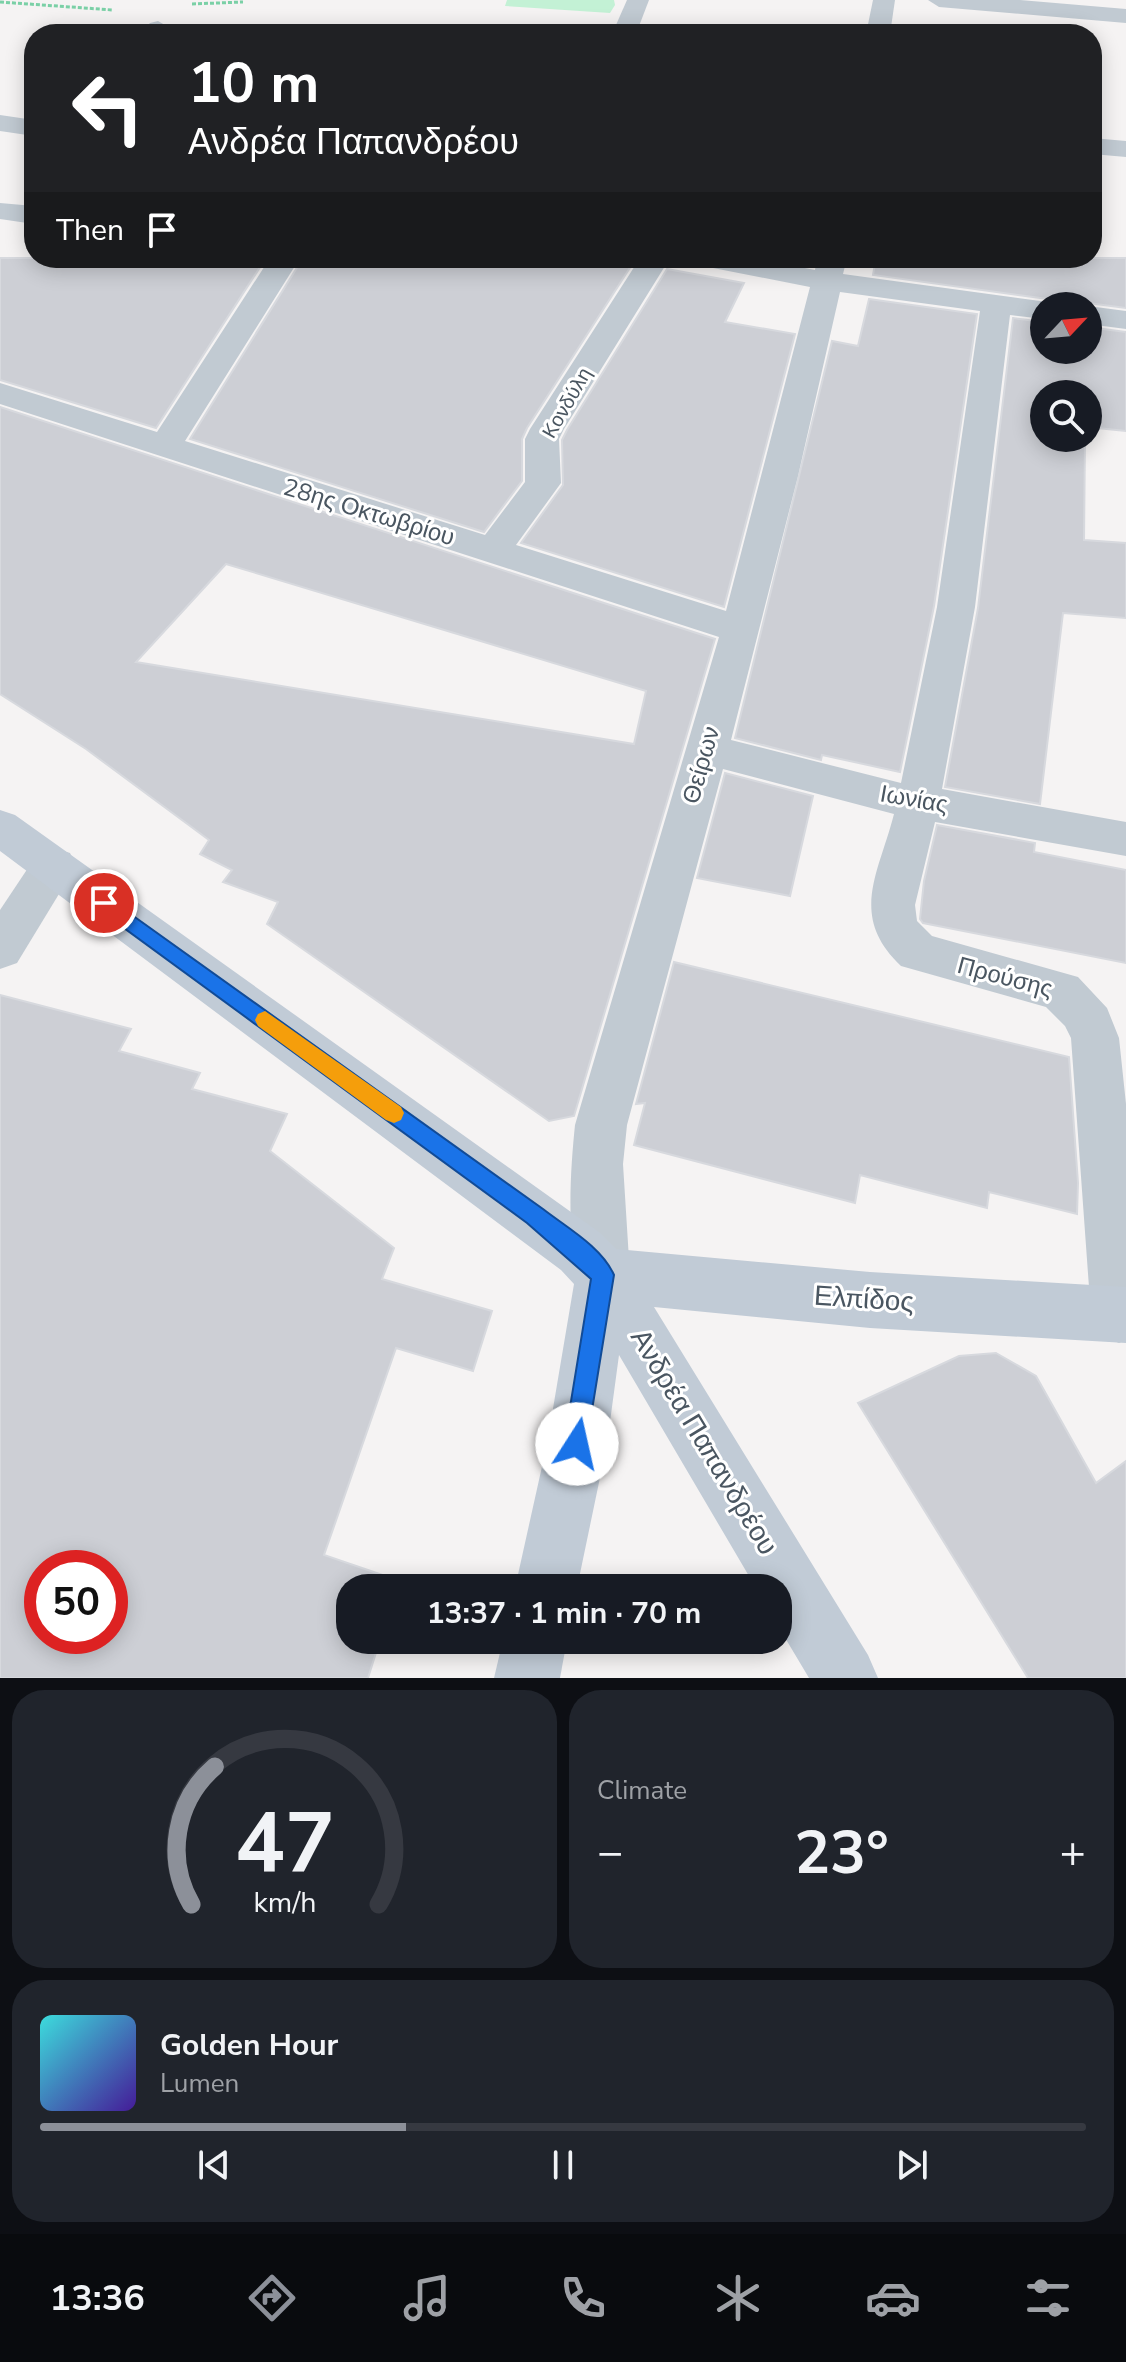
<!DOCTYPE html>
<meta charset="utf-8">
<style>
body{margin:0;font-family:"Nunito Sans",sans-serif;background:#20242c;color:#f1f3f6;height:100vh;display:flex;flex-direction:column;font-size:30px;white-space:nowrap}
*{box-sizing:border-box;margin:0}
p{font-size:26px;color:#9ea1a6}
.icon{flex:none;width:44px;height:44px;fill:none;stroke:currentColor;stroke-width:2;stroke-linecap:round;stroke-linejoin:round}
.map{position:relative;height:1678px;overflow:hidden}
.panel{display:flex;flex-direction:column;gap:12px;padding:12px;background:#0d0f14;flex:1}
.panel>*{flex:none}
.top-card{position:absolute;left:24px;top:24px;width:1078px;height:244px;border-radius:32px;box-shadow:0 4px 20px #0003;background:#202124;color:#fff;overflow:hidden}
.needle{width:52px;rotate:64deg}
.tools{position:absolute;left:1030px;top:292px;display:grid;gap:16px}
.tools a{display:grid;place-items:center;width:72px;height:72px;border-radius:50%;background:#171b24;box-shadow:0 4px 20px #0003;font-size:40px}
.speed{position:absolute;left:24px;top:1550px;display:flex;gap:16px;font-size:40px;font-weight:700;text-align:center}
.speed>*{display:grid;place-content:center;width:104px;height:104px;border-radius:50%;background:#171b24;box-shadow:0 4px 20px #0003;line-height:1}
.speed .limit{border:12px solid #d22;background:#fff;color:#111}
.pin{position:absolute;display:grid;place-items:center;width:68px;height:68px;color:#fff;margin:-34px;border:4px solid #fff;border-radius:50%;box-shadow:0 2px 8px #0007}
.me{position:absolute;width:88px;margin:-44px;rotate:10deg;stroke-linejoin:round;filter:drop-shadow(0 0 6px #0008)}
.turn{display:flex;align-items:center;gap:28px;height:168px;padding:0 32px;font-size:36px}
.turn .icon{width:104px;height:104px;stroke-width:2.5}
.turn b{display:block;font-size:56px;line-height:68px}
.then{display:flex;align-items:center;height:76px;padding:0 32px;background:#0003;gap:16px;font-size:30px}
.big{font-size:60px;font-weight:700;line-height:1.1}
.panel .card{flex:1;display:flex;flex-direction:column;justify-content:center;gap:12px;min-width:0;padding:0 28px;border-radius:32px;background:#20242c}
.panel .dial{align-items:center;gap:0}
.dial svg{height:208px;overflow:visible;fill:none;stroke:#363941;stroke-width:7;stroke-linecap:round;text-anchor:middle}
.dial text{fill:#f1f3f6;stroke:none}
.song{display:flex;align-items:center;gap:24px}
.cover{width:96px;height:96px;border-radius:12px;background:linear-gradient(135deg,hsl(180 70% 55%),hsl(260 70% 35%))}
.played{height:8px;border-radius:4px;background:linear-gradient(90deg,#8c9099 35%,#363941 35%)}
.keys{display:flex;justify-content:space-around;direction:ltr}
.heat{display:flex;justify-content:space-between;align-items:center;font-size:44px;direction:ltr}
.panel .tiles{flex:1;display:grid;gap:12px;grid-template-columns:1fr 1fr}
.card:last-child{grid-column:span 2}
.trip{position:absolute;left:336px;top:1574px;width:456px;height:80px;border-radius:32px;background:#171b24;box-shadow:0 4px 20px #0003;font-weight:700;line-height:80px;text-align:center}
.dock{display:flex;height:128px;justify-content:space-around;align-items:center;background:#090b0e;color:#9ea1a6}
.dock .icon{width:56px;height:56px}
.dock .on{color:#8c9099}
.dock b{font-size:36px;color:#f1f3f6}
.map>svg:first-child{display:block}
</style>
<div class="map">
<svg width="1126" height="1678" viewBox="0 0 1126 1678">
<rect width="100%" height="100%" fill="#f5f3f3"/>
<path fill="#c3f1d5" d="M507,0H614L615,5L610,13L505,6Z"/>
<g fill="#cdcfd5" stroke="#d7d9de" stroke-width="2" fill-rule="evenodd">
<path d="M0,258H266L156,428L0,380Z"/>
<path d="M303,258H603L633,263L527,428L522,439V481L484,532L190,439Z"/>
<path d="M876,258H1126V308L1088,303L1060,306L1055,300L873,275Z"/>
<path d="M667,269L744,283L725,322L795,334L724,607L521,543L563,485L562,440L567,430Z"/>
<path d="M869,299L977,314L934,606L900,772L822,755L821,760L735,738L832,341L858,346Z"/>
<path d="M1013,318L1044,322V350H1088V327L1126,332V431L1088,427V394H1044V438H1085L1084,540L1126,543V618L1063,613L1040,804L945,787L978,608Z"/>
<path d="M0,407L715,639L574,1116L549,1121L267,924L278,902L223,882L232,870L200,854L209,840L86,749L0,694ZM226,564L646,691L634,744L136,662Z"/>
<path d="M725,773L813,796L790,896L697,878Z"/>
<path d="M937,825L1035,843L1034,852L1126,870V963L923,923L920,919L924,881Z"/>
<path d="M674,962L1069,1057L1078,1183L1077,1214L989,1192L987,1208L860,1175L855,1203L634,1145L645,1103L636,1104Z"/>
<path d="M0,995L131,1029L119,1051L200,1073L192,1089L287,1114L270,1151L394,1248L382,1279L492,1311L473,1371L396,1348L324,1555L397,1580L395,1588H350V1640H380L368,1678H0ZM42,1568H110V1636H42Z"/>
<path d="M996,1353L1036,1376L1096,1483L1126,1461V1678H1028L858,1403L959,1356Z"/>
</g>
<g fill="none" stroke-linecap="round" stroke-linejoin="round">
<g stroke="#7ad0a6" stroke-width="3" stroke-dasharray="4 2" stroke-linecap="butt">
<path d="M0,2L113,10"/>
<path d="M192,4L243,2"/>
</g>
<g fill="#c1cad2" fill-rule="evenodd">
<path d="M158,21L170,28L165,34H139L150,23Z"/>
<path d="M0,203L34,206V224L0,219Z"/>
</g>
<g fill="#c1cad2" fill-rule="evenodd">
<path d="M627,0H649L636,34H612Z"/>
<path d="M873,0H895L890,34H866Z"/>
<path d="M928,0H1020L1126,9V23L939,7Z"/>
<path d="M0,115L34,120V136L0,131Z"/>
<path d="M1092,138L1126,141V157L1092,154Z"/>
<path d="M270,258H300L185,441L485,535L525,482V439L530,429L640,258H670L564,429L559,439L561,483L516,545L726,611L810,287L708,267L698,264L693,258H754L815,270L817,258H847L843,274L1055,303L1057,306H1044V319L1010,315L975,607L942,789L1126,822V856L935,822L915,905L917,921L932,936L1078,977L1107,1008L1119,1038L1126,1104V1340L1119,1343L1099,1335L1091,1315L1071,1038L1065,1026L1046,1007L901,966C848,916 879,873 894,814L723,769L627,1125L623,1164L630,1275L622,1294L603,1302L584,1294C565,1250 570,1173 575,1125L719,637L0,404V383L157,432ZM840,292L980,311L937,607L901,783L731,740L798,476Z"/>
<path d="M1087,306H1088L1126,311V329L1088,324Z"/>
<path d="M54,848L70,853L76,866L17,963L0,969V910L38,853Z"/>
</g>
<g fill="#c1cbd6" fill-rule="evenodd">
<path d="M0,810L15,815L599,1232L616,1249L870,1272L1126,1287V1343L870,1328L654,1307L868,1655L878,1678H809L778,1626V1588H756L619,1355L607,1444L577,1588H515L547,1444L574,1284L561,1270L0,851Z"/>
<path d="M503,1640H567L560,1678H494Z"/>
</g>
</g>
<path fill="#1a73e8" stroke="#114b97" stroke-width="2" d="M104,895L543,1209C566,1227 602,1247 614,1275L585,1453L577,1457L568,1453L564,1444L591,1279L527,1223L98,909L95,903Z"/>
<path fill="#f59e0b" d="M265,1011L401,1107L404,1113L401,1120L394,1123L386,1120L258,1026L255,1020L258,1014Z"/>
<g text-anchor="middle" dominant-baseline="central" stroke-width="6" stroke-linejoin="round" paint-order="stroke">
<g font-size="20" fill="#4a5661" stroke="#fff">
<text transform="translate(567 403) rotate(-60)">Κονδύλη</text>
</g>
<g font-size="24" fill="#4a5661" stroke="#fff">
<text transform="translate(369 512) rotate(17)">28ης Οκτωβρίου</text>
<text transform="translate(701 765) rotate(-74)">Θείρων</text>
<text transform="translate(914 799) rotate(10)">Ιωνίας</text>
<text transform="translate(1005 977) rotate(15)">Προύσης</text>
</g>
<g font-size="28" fill="#4a5661" stroke="#fff">
<text transform="translate(864 1299) rotate(4)">Ελπίδος</text>
<text transform="translate(704 1442) rotate(59)">Ανδρέα Παπανδρέου</text>
</g>
</g>
</svg>
<div class="tools">
<a><svg class="needle" viewBox="-14 -14 28 28"><path d="M0-13l5 13h-10z" fill="#e53935"/><path d="M0 13l5-13h-10z" fill="#9ea1a6"/></svg></a>
<a><svg class="icon" aria-label="search" viewBox="0 0 24 24"><circle cx="10" cy="10" r="6"/><path d="M15 15l6 6"/></svg></a>
</div>
<div class="speed"><div class="limit">50</div></div>
<div class="pin" style="left:104px;top:903px;background:#d93025"><svg class="icon" aria-label="arrive" viewBox="0 0 24 24"><path d="M6 21V4h12l-3 4 3 4H6"/></svg></div>
<svg class="me" style="left:577px;top:1444px" viewBox="-20 -20 40 40"><circle r="19" fill="#fff"/><path d="M0-13L10 11 0 6-10 11z" fill="#1a73e8"/></svg>
<div class="trip">13:37 · 1 min · 70 m</div>
<div class="top-card">
<div class="turn"><svg class="icon" aria-label="left" viewBox="0 0 24 24"><path d="M17 20v-9H6M10 6l-5 5 5 5"/></svg><div><b>10 m</b>Ανδρέα Παπανδρέου</div></div>
<div class="then">Then<svg class="icon" aria-label="arrive" viewBox="0 0 24 24"><path d="M6 21V4h12l-3 4 3 4H6"/></svg></div>
</div>
</div>
<section class="panel">
<div class="tiles">
<div class="card dial"><svg viewBox="0 0 100 80">
<path d="M14 69A42 42 0 1 1 86 69"/>
<path d="M14 69A42 42 0 0 1 23 16" stroke="#8c9099"/>
<text x="50" y="56" font-size="32" font-weight="700">47</text>
<text x="50" y="72" font-size="11">km/h</text>
</svg></div>
<div class="card"><p>Climate</p>
<div class="heat"><a>−</a><b class="big">23°</b><a>+</a></div>
</div>
<div class="card">
<div class="song"><i class="cover"></i><div><b>Golden Hour</b><p>Lumen</p></div></div>
<div class="played"></div>
<div class="keys"><svg class="icon" aria-label="previous" viewBox="0 0 24 24"><path d="M18 5L8 12l10 7zM5 5v14"/></svg><svg class="icon" aria-label="pause" viewBox="0 0 24 24"><path d="M8 5v14M16 5v14"/></svg><svg class="icon" aria-label="next" viewBox="0 0 24 24"><path d="M6 5l10 7-10 7zM19 5v14"/></svg></div>
</div>
</div>
</section>
<nav class="dock">
<b>13:36</b>
<svg class="icon on" aria-label="directions" viewBox="0 0 24 24"><path d="M12 3l9 9-9 9-9-9zM9 14v-3h6M13 9l2 2-2 2"/></svg>
<svg class="icon" aria-label="music" viewBox="0 0 24 24"><path d="M9 18V5l10-2v13"/><circle cx="6" cy="18" r="3"/><circle cx="16" cy="16" r="3"/></svg>
<svg class="icon" aria-label="phone" viewBox="0 0 24 24"><path d="M5 4h4l2 5-3 2q2 4 5 5l2-3 5 2v4C11 20 4 13 5 4z"/></svg>
<svg class="icon" aria-label="climate" viewBox="0 0 24 24"><path d="M12 3v18M4 7l16 10M4 17L20 7"/></svg>
<svg class="icon" aria-label="car" viewBox="0 0 24 24"><path d="M5 17H2v-5l4-1 3-4h7l3 4 3 1v5h-3M9 17h6M6 11h13"/><circle cx="7" cy="17" r="2"/><circle cx="17" cy="17" r="2"/></svg>
<svg class="icon" aria-label="filters" viewBox="0 0 24 24"><path d="M4 7h16M4 17h16"/><circle cx="9" cy="7" r="2"/><circle cx="15" cy="17" r="2"/></svg>
</nav>
